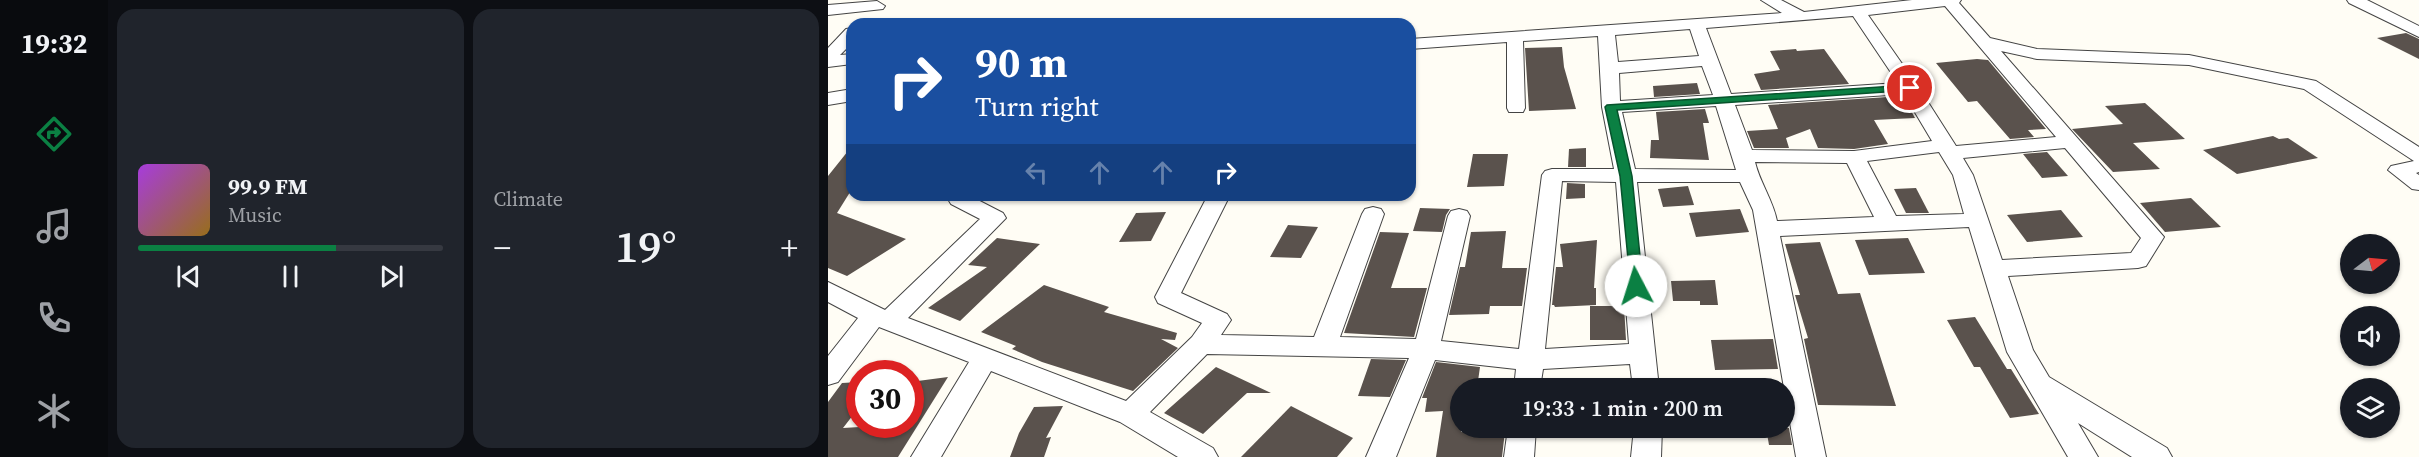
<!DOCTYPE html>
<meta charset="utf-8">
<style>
body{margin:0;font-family:"Source Serif 4",serif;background:#20242c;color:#f1f3f6;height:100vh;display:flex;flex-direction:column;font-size:22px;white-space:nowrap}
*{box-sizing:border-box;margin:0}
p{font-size:20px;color:#9ea1a6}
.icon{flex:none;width:33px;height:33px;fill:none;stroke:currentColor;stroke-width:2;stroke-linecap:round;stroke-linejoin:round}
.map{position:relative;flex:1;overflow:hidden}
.sheet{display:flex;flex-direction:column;gap:9px;padding:9px;background:#0d0f14;width:720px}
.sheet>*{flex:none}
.banner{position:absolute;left:18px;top:18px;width:570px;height:183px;border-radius:18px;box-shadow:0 2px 4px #0004;background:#1a4fa0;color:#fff;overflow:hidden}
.needle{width:39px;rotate:74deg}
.controls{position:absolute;left:1512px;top:234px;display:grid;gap:12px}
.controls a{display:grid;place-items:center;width:60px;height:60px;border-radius:50%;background:#171b24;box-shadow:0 2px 4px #0004;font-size:30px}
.speed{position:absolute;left:18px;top:360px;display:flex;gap:12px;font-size:30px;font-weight:700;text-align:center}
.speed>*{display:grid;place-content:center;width:78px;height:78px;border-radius:50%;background:#171b24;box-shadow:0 2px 4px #0004;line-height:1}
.speed .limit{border:9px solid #d22;background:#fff;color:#111}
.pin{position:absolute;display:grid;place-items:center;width:51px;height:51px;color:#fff;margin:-26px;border:3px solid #fff;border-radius:50%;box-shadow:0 2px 6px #0007}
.me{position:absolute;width:66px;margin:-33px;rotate:355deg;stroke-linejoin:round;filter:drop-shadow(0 0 4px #0008)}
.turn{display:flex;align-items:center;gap:21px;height:126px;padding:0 30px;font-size:27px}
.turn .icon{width:78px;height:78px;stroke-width:2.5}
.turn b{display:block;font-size:42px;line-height:51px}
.lanes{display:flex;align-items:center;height:57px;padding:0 30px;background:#0003;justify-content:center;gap:30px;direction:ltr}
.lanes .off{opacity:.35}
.big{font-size:45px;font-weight:600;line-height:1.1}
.sheet .widget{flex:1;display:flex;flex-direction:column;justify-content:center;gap:9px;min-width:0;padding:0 21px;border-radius:18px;background:#20242c}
.song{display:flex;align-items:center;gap:18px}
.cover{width:72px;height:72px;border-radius:9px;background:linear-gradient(135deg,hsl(280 70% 55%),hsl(40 70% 35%))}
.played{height:6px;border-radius:3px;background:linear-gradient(90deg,#0b8043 65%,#363941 65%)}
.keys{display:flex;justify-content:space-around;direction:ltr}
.heat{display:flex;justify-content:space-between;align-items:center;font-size:33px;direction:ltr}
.sheet .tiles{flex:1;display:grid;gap:9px;grid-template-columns:repeat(2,1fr)}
.trip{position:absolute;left:622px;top:378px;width:345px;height:60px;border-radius:30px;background:#171b24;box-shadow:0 2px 4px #0004;font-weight:600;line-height:60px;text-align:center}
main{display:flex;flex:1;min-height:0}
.dock{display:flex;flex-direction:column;width:108px;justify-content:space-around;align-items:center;background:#090b0e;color:#9ea1a6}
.dock .icon{width:42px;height:42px}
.dock .active{color:#0b8043}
.dock b{font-size:27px;color:#f1f3f6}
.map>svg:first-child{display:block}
</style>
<main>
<nav class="dock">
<b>19:32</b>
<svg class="icon active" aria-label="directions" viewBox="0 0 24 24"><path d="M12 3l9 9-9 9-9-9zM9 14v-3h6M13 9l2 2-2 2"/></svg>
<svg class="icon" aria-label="music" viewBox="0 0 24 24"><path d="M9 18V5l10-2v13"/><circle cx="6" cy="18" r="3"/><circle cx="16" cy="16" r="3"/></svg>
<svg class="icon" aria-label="phone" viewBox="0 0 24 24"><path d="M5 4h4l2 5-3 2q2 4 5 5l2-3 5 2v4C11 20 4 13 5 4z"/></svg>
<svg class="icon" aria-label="climate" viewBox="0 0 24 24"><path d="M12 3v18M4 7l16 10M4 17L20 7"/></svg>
</nav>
<section class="sheet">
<div class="tiles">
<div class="widget">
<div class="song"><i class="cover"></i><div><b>99.9 FM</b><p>Music</p></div></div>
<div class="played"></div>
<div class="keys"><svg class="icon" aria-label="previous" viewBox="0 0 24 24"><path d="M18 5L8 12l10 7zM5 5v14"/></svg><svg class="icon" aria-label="pause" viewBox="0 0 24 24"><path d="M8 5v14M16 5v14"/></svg><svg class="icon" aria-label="next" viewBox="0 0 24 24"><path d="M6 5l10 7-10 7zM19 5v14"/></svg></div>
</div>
<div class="widget"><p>Climate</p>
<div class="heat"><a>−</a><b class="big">19°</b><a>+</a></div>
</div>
</div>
</section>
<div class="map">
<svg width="1591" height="457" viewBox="0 0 1591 457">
<rect width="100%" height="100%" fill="#fffdf5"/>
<g fill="#5a524d">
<path d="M1578,33L1591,39V59L1549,38Z"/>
<path d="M734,47L736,67L748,109L701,111L697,48Z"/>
<path d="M968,49L969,51L996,49L1021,84L933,90L926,74L952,70L942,51Z"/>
<path d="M1149,59L1160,60L1218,129L1200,130L1206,137L1182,139L1149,101L1140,102L1108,63Z"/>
<path d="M869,83L872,94L826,97L825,86Z"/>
<path d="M1075,96L1087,118L1046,120L1060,144L1026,149L990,148L982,129L958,138L961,148H926L919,131L950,129L940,105Z"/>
<path d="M1317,103L1357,139L1305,143L1332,169L1285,172L1244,129L1295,124L1277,106Z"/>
<path d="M877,109L881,123H875L881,160L822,158L823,140H831L828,112Z"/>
<path d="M1445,136L1451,139L1460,138L1490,158L1409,174L1375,150Z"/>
<path d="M24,146V189L9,213L78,239L19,276L0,268V176Z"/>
<path d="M758,148V167H740L741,149Z"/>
<path d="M1219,152L1240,176L1214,178L1195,154Z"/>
<path d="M645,154H680L676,186L639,187Z"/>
<path d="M739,183L757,184V198L738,199Z"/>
<path d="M860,186L866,205L835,207L830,189Z"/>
<path d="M1088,188L1101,213H1078L1066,189Z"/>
<path d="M1363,198L1393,227L1337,232L1312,203Z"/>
<path d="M592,208L622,209L618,215L614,232L585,231Z"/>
<path d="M912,209L921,232L868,237L861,213Z"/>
<path d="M1233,210L1255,237L1199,242L1179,215Z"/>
<path d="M338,212L323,241L291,242L308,213Z"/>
<path d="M460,225L490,227L473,258L442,257Z"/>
<path d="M678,231L674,268H699L694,306H662L661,314L621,315L632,267H637L643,232Z"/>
<path d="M552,232L581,233L563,288H599L586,337L516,333Z"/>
<path d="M169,238L212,244L132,321L100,308L159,267L140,265Z"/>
<path d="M1080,238L1097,273L1041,275L1027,240Z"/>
<path d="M769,240L766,288H768V305L727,307L726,305H724L728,267H735L732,244Z"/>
<path d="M992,242L1010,294L1032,293L1068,406L990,405L976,339L980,338L967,295H972L957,244Z"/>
<path d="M887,280L890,305H872V301H845L843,281Z"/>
<path d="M216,285L281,307L276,312L349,333L347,340L333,339L350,348L305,391L214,362L184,349L188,346L153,332Z"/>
<path d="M762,306H796L798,340H762Z"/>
<path d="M1147,317L1179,369H1183L1211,414L1182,418L1152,367H1146L1119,320Z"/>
<path d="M945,339L950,369L887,370L883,340Z"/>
<path d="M543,359L578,360L562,397L530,396Z"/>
<path d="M608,362L652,367L649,388H633V432L677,431L674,457H608L615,411L597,412L599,398H594Z"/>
<path d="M388,367L443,393H419L375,434L336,413Z"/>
<path d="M120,377L70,457H0V402L14,383L32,382V406L15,428L82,424V382Z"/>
<path d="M235,406L218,438L223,437L216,457H182L191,433L206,407Z"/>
<path d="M463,406L525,438L509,457H413Z"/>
<path d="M938,428H961L964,445H941Z"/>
</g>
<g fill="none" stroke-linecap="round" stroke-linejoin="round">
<defs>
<g id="street">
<path d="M933,0H953L976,12L1084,0H1133L1131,3L1162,38L1209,49L1361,55L1488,81L1591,147V172L1588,173L1591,175V190L1584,189L1560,170L1563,166L1586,161L1476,89L1361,65L1209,59L1173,51L1336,237L1318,266L1310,268L1180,276L1205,350L1221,377L1339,448L1344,457H1304L1250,423L1270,457H1240L1179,352L1141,227L952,236L998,457H968L925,210L912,182H809L831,388H805L802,364L715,369L712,388H686L688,369L607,360L568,457H538L581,358L379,354L322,412L385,448L390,457H350L292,422L163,371L113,457H83L141,362L51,327L10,382L0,385V356L30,318L0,302V282L57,310L152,219L123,204L120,199L123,195H145L144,197L175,213L178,218L80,318L298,401L364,337L374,323L330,303L327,297L380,195H402L353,293L399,314L403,320L393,335L486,337L534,214L537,209L545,207L553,209L556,214L512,337L588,339L620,216L623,211L631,209L639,211L642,216L613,341L691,349L714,175L717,171L724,169H786L774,107L770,36L695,41L697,108L695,112H681L679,108V42L582,49V39L954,13ZM1117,6L1228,137L1128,146L1091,88L1040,15ZM1025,16L1070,83L903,94L878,28ZM862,29L871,56L790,62L787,35ZM874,66L885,95L792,101L791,73ZM1076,94L1104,141L1026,151L924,150L907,105ZM888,106L908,170L807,169L794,112ZM1237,148L1313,238L1303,253L1174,260L1145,175L1135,158ZM1111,152L1125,175L1136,214L1068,216L1039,161ZM927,162L1019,163L1046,217L949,221C945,200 932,183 927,162ZM734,181L788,182L801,344L717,349Z"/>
<path d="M1519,0H1539L1591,26V37L1521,3Z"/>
<path d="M49,1L57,6L55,9L0,15V5Z"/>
<path d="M24,28V43L12,55L24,54V64L0,67V48L18,29Z"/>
<path d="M24,89V101L0,105V93Z"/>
<path d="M680,428H708L706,457H676Z"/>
<path d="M806,428H834L833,457H803Z"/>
</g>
</defs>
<use href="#street" stroke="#444" stroke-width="2"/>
<use href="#street" fill="#fff" fill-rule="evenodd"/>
</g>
<path fill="#0b8043" stroke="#07532c" stroke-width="1.5" d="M1082,85L1088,88L1086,90L789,110L804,176L815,286L808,291L803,290L792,176L777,107L779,105Z"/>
</svg>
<div class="controls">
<a><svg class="needle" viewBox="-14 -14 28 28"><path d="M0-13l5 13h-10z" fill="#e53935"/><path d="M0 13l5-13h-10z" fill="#9ea1a6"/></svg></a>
<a><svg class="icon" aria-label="sound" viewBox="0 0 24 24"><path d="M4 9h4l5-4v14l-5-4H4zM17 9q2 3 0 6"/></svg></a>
<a><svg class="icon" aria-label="layers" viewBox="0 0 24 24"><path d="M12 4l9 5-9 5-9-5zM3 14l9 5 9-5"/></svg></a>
</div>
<div class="speed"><div class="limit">30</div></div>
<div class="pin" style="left:1082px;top:88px;background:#d93025"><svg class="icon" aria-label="arrive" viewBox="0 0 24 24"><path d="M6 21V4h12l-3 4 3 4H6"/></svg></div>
<svg class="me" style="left:808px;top:286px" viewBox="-20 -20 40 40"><circle r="19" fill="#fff"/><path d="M0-13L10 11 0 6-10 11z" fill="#0b8043"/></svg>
<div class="trip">19:33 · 1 min · 200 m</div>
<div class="banner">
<div class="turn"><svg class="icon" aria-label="right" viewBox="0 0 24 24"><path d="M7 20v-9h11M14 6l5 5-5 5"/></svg><div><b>90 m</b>Turn right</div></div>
<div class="lanes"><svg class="icon off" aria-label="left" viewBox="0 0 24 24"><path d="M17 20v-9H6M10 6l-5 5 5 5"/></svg><svg class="icon off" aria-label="ahead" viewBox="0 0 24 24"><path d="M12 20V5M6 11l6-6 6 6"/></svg><svg class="icon off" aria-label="ahead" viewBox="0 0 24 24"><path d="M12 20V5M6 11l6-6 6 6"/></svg><svg class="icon" aria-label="right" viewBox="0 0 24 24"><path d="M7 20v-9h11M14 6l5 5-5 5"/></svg></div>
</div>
</div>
</main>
